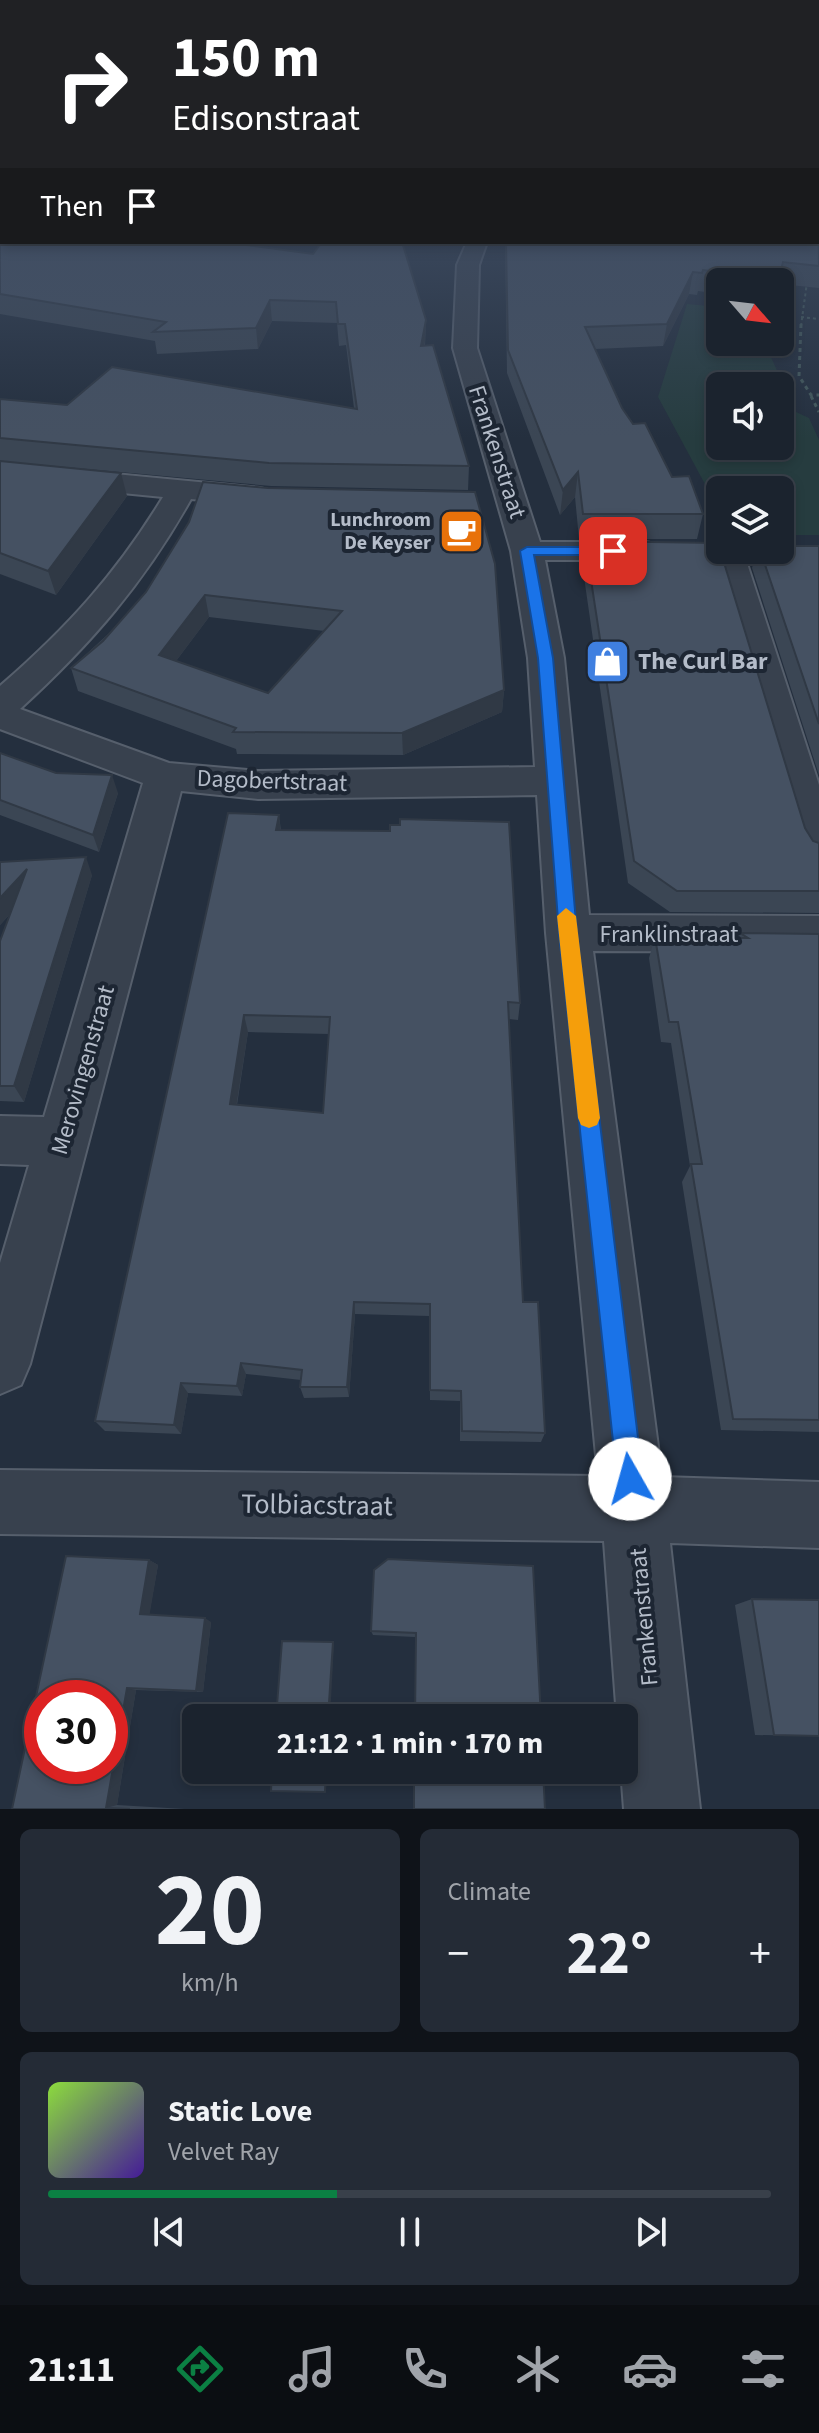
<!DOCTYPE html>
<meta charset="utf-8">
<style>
body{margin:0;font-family:"Source Sans 3",sans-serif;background:#242b36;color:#f1f3f6;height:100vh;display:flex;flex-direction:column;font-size:30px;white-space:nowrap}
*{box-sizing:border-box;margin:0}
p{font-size:26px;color:#a0a4aa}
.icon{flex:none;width:44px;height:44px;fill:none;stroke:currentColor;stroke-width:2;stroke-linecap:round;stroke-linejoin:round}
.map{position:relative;height:1809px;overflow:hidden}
.drawer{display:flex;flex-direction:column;gap:20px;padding:20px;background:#0f1319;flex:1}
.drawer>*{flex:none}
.banner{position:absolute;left:0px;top:0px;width:820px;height:244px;box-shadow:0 4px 12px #0003,0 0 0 2px #39404a;background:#202124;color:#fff;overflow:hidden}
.needle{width:52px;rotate:118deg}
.tools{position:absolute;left:706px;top:268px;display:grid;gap:16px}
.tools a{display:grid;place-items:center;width:88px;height:88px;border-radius:12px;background:#1b232e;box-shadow:0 4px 12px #0003,0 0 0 2px #39404a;font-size:40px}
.speed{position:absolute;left:24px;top:1680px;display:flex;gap:16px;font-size:40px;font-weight:700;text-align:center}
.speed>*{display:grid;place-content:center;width:104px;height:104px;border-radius:50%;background:#1b232e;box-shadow:0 4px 12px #0003,0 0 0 2px #39404a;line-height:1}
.speed .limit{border:12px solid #d22;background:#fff;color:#111}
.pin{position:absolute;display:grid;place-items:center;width:68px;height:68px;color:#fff;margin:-34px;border-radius:16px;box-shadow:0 4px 12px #0006}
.me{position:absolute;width:88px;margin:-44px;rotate:353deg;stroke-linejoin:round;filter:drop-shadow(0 0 6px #0008)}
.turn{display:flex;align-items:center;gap:28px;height:168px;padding:0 40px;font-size:36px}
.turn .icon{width:104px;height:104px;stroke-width:2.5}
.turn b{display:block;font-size:56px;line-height:68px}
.then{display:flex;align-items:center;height:76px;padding:0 40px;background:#0003;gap:16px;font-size:30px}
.big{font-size:60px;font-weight:700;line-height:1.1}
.drawer .card{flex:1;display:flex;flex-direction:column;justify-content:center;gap:12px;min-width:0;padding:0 28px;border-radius:12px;background:#242b36}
.drawer .dial{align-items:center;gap:0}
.dial b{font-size:104px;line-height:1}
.song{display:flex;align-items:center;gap:24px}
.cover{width:96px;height:96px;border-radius:12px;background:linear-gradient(135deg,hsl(90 70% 55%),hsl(260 70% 35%))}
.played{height:8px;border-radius:4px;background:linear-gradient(90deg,#0b8043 40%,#39404a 40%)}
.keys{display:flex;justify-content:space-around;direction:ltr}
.heat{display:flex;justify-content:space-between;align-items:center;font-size:44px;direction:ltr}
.drawer .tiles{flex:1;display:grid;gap:20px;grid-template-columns:1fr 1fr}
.card:last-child{grid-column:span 2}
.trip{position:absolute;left:182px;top:1704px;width:456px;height:80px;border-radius:12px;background:#1b232e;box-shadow:0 4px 12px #0003,0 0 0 2px #39404a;font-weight:700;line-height:80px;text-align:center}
.tabs{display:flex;height:128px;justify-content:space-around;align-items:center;background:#0b0e12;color:#a0a4aa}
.tabs .icon{width:56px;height:56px}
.tabs .selected{color:#0b8043}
.tabs b{font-size:36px;color:#f1f3f6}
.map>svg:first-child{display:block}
</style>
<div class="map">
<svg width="819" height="1809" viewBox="0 0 819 1809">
<rect width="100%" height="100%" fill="#242f3e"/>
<path fill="#263c3f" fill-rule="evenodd" d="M687,304L720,307V342H764L796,412L809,418L819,440V535H780V490H720V512L658,397ZM780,386V446H720V386Z"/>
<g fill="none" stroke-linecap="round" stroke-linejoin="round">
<defs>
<g id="minor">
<rect x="818" y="192" width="1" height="12"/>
<rect x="0" y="197" width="2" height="12"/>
<path d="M467,242H487L479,265L477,348L540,542H645L656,544L661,551L656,558L645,560H545L564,658L589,915L819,916V952L593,951L662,1477L819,1482V1548L670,1543L700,1809H624L621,1770H624V1718H617L604,1541L0,1534V1470L598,1476L546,933L537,795L258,799L181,791L30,1364L21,1385L0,1394V1263L29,1165L0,1164V1116L44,1117L143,783L0,729V686C67,628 117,573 163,497L0,481V463L260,488L271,491L275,497L271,503L260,506L191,499C144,583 91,644 20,709L169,763L258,771L535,767L528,658L511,551L453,348L457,265Z"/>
<path d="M720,543V550L743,551L819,785V865L804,860L798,849L711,551Z"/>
</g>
</defs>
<use href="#minor" stroke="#565f6c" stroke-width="4"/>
<g stroke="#44595c" stroke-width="2" stroke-dasharray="3 3" stroke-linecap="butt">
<path d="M801,317L819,319"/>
<path d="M801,326L807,282"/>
</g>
<g stroke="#44595c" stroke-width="3" stroke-dasharray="4 4" stroke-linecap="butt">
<path d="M801,324L799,376L811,395H819"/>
<path d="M811,396L819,412"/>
</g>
<use href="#minor" fill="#38414e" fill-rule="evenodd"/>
</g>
<g fill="#3b4654" fill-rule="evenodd">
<path d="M0,203L2,242H224L426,320L425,346L469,466L468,490L271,486L0,461V399L67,405L354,408L346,345L339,346L337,323L272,321L258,349L157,354L155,341L0,314Z"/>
<path d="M819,208V288L780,284V282H720V294L698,291L697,295L689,294L663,346L595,349L622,408L672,477L703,514L697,539H579L575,497L560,515L507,373L505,242H818Z"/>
<path d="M0,461L127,496L56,595L0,574Z"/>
<path d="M268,488L504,690L502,712L403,755L237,754L236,749L78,691L71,668ZM209,617L324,631L268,693L176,661Z"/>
<path d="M585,541L805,828L813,841L819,843V913L670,912L628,883L582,563Z"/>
<path d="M819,546V775L752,568L757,550H780Z"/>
<path d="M0,753L56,773L118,793L99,852L0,815Z"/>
<path d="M279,815L281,831L520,1003L518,1020L509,1019L523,1302L545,1433L541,1442L460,1441V1401L430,1400L429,1316L355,1314L349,1397L304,1398L300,1387L301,1380L246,1374L242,1396L188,1393L181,1434L105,1431L95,1421ZM248,1032L329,1034L323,1113L237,1105Z"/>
<path d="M0,862L92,875L24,1102L0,1101V941L10,914L0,925Z"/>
<path d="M740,933L819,934V1432L721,1430L682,1182L690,1166L671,1043L661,1042L649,958L655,937L738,938Z"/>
<path d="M149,1560L158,1565L149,1615L211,1622L203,1692L136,1690L117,1805L185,1809H12Z"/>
<path d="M533,1566L415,1637L373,1635L371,1631Z"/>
<path d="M752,1599L819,1736L755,1735L735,1605Z"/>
</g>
<g fill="#303945">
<path d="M693,272L689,294L663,346L667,324Z"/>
<path d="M270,300L272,321L258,349L256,328Z"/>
<path d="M426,320L425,341L421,368V346Z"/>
<path d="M578,472L575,497L560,515L563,490Z"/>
<path d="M121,473L127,496L56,595L48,571Z"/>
<path d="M205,595L209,617L164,677L159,655Z"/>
<path d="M504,690L502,712L403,755L402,733Z"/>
<path d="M112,775L118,793L99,852L93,835Z"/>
<path d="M279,815L281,834L276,830Z"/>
<path d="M86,857L92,875L24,1102L14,1086Z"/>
<path d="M27,869L35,886L0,925V898Z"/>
<path d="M244,1015L248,1032L234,1120L230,1104Z"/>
<path d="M354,1302L355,1314L349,1397L347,1387Z"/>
<path d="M241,1363L246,1374L242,1396L237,1386Z"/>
<path d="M181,1383L188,1393L181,1434L174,1425Z"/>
<path d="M149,1560L158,1565L149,1618L140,1614Z"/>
<path d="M205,1618L211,1622L203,1692L196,1691Z"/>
<path d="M333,1642L334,1644L330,1718H328Z"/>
<path d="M127,1688L136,1690L117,1805L106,1808Z"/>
<path d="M326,1770H327L326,1791L325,1792Z"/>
</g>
<g fill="#455162" stroke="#303945" stroke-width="2" fill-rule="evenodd">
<path d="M0,203L2,204V242H224L313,254L322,242H402L426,320L421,346L433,345L469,466L269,463L0,438V399L67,405L112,367L357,409L345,324H338L336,302L270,300L256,328L153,332L166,322L0,294Z"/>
<path d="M818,208L819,266L783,262L779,278L703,270L702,273L693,272L667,324L585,327L622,408L633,424L645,423L672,477L689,476L703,514H583L578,472L563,490L508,350L506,242H818Z"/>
<path d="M0,461L121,473L48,571L0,553Z"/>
<path d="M203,482L268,488L475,492L495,564L504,690L402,733L233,732L236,728L71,668L103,641L146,592L189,522ZM205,595L342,611L268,693L159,655Z"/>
<path d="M585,541L718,543L805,828L813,841L819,843V891H677L634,861Z"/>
<path d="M780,546H819V724L760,550H780Z"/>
<path d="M0,753L56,773L112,775L93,835L0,800Z"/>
<path d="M228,813L279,815L276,830L390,831V825H400V819L509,822L520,1003L508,1002L523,1302H538L545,1433L462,1431L461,1391L430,1390V1304L354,1302L347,1387H300L302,1370L241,1363L237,1386L181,1383L174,1425L95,1421ZM244,1015L330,1017L323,1113L230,1104Z"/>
<path d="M86,857L14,1086H0V941L27,869L0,898V862Z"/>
<path d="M740,933L819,934V1420L733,1419L691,1164H702L678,1022H669L655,937L748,938Z"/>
<path d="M66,1556L149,1560L140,1614L205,1618L196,1691L127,1688L106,1808L130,1809H12ZM42,1698H110V1766H42Z"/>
<path d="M388,1559L533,1566L541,1718H415L416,1633L371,1631L374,1570Z"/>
<path d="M752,1599L819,1600V1736L774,1735Z"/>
<path d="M282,1641L333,1642L328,1718H276Z"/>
<path d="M272,1770H326L325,1792L271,1791Z"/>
<path d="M414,1770H543L545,1809H414Z"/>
</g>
<linearGradient id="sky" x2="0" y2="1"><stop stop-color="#141a22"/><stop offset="0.42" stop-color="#3f4d63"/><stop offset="1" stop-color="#3f4d63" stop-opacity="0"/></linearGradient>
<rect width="819" height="438" fill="url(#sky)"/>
<path fill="#1a73e8" stroke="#114b97" stroke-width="2" d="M527,547H613L619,551L613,555H534L553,658L577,933L643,1479L640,1488L630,1492L621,1488L617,1479L559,933L538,658L520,551Z"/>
<path fill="#f59e0b" d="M566,908L576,916L600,1118L597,1125L589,1128L581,1125L578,1118L557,916Z"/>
<defs>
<symbol id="cafe-square" viewBox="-11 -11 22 22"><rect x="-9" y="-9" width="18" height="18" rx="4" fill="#e8710a" stroke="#1d2633"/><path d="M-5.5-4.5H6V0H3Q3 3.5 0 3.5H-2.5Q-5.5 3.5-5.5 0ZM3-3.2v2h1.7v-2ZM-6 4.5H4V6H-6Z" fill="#fff"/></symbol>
<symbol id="shop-square" viewBox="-11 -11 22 22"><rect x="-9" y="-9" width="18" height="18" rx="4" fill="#3f7fe0" stroke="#1d2633"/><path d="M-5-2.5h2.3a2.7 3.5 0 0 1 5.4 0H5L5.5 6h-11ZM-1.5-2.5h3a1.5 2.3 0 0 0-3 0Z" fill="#fff"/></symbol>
</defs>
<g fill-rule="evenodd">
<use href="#cafe-square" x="436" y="506" width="51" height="51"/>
<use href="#shop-square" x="582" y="636" width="51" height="51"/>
</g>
<g text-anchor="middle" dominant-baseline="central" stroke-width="8" stroke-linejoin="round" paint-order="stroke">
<g font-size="20" font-weight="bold" fill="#b4bcc9" stroke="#1d2633" text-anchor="end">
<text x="431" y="520">Lunchroom<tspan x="431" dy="23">De Keyser</tspan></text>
</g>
<g font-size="24" fill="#b4bcc9" stroke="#1d2633">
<text transform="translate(497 452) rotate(72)">Frankenstraat</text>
<text transform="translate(272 781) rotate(2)">Dagobertstraat</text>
<text x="669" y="934">Franklinstraat</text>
<text transform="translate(83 1070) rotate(-74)">Merovingenstraat</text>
<text transform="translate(644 1617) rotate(-95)">Frankenstraat</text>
</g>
<g font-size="24" font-weight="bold" fill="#b4bcc9" stroke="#1d2633" text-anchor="start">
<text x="638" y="661">The Curl Bar</text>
</g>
<g font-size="28" fill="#b4bcc9" stroke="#1d2633">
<text transform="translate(317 1505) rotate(1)">Tolbiacstraat</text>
</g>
</g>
</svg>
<div class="tools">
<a><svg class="needle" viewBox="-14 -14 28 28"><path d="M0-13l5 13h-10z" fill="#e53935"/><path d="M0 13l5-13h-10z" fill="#a0a4aa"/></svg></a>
<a><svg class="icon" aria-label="sound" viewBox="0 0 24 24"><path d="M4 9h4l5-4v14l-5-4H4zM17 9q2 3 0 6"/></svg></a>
<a><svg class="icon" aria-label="layers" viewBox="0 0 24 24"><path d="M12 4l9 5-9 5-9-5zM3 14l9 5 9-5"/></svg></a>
</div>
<div class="speed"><div class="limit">30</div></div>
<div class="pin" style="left:613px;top:551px;background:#d93025"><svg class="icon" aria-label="arrive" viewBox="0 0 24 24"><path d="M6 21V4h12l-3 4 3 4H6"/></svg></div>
<svg class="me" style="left:630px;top:1479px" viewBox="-20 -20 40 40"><circle r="19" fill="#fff"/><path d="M0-13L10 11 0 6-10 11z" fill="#1a73e8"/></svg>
<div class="trip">21:12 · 1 min · 170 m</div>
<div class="banner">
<div class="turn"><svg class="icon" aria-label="right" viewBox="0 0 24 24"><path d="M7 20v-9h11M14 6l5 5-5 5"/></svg><div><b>150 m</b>Edisonstraat</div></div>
<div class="then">Then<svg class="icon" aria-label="arrive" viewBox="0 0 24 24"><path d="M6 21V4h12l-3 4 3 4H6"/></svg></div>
</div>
</div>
<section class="drawer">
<div class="tiles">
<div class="card dial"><b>20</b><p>km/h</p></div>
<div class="card"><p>Climate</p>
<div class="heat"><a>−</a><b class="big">22°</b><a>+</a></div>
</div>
<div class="card">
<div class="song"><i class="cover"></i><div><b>Static Love</b><p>Velvet Ray</p></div></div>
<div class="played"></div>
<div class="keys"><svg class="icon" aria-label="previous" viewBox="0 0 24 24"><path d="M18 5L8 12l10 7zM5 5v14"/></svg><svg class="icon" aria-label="pause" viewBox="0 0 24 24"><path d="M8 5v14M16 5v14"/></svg><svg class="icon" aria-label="next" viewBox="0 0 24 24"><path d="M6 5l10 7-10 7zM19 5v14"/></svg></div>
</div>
</div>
</section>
<nav class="tabs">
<b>21:11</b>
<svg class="icon selected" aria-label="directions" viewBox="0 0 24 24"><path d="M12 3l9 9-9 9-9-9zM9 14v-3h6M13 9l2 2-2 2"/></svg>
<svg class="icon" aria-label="music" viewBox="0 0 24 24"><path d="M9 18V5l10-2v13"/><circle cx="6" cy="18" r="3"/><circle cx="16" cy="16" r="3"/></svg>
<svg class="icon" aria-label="phone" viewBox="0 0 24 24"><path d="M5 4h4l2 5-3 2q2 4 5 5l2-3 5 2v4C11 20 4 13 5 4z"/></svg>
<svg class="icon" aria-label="climate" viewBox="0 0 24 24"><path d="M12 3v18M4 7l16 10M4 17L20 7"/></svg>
<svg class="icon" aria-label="car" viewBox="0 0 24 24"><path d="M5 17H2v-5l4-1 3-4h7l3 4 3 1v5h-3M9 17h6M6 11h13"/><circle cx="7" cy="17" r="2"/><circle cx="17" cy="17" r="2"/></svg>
<svg class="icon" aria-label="filters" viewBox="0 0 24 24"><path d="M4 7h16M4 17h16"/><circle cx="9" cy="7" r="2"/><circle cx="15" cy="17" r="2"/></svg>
</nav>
